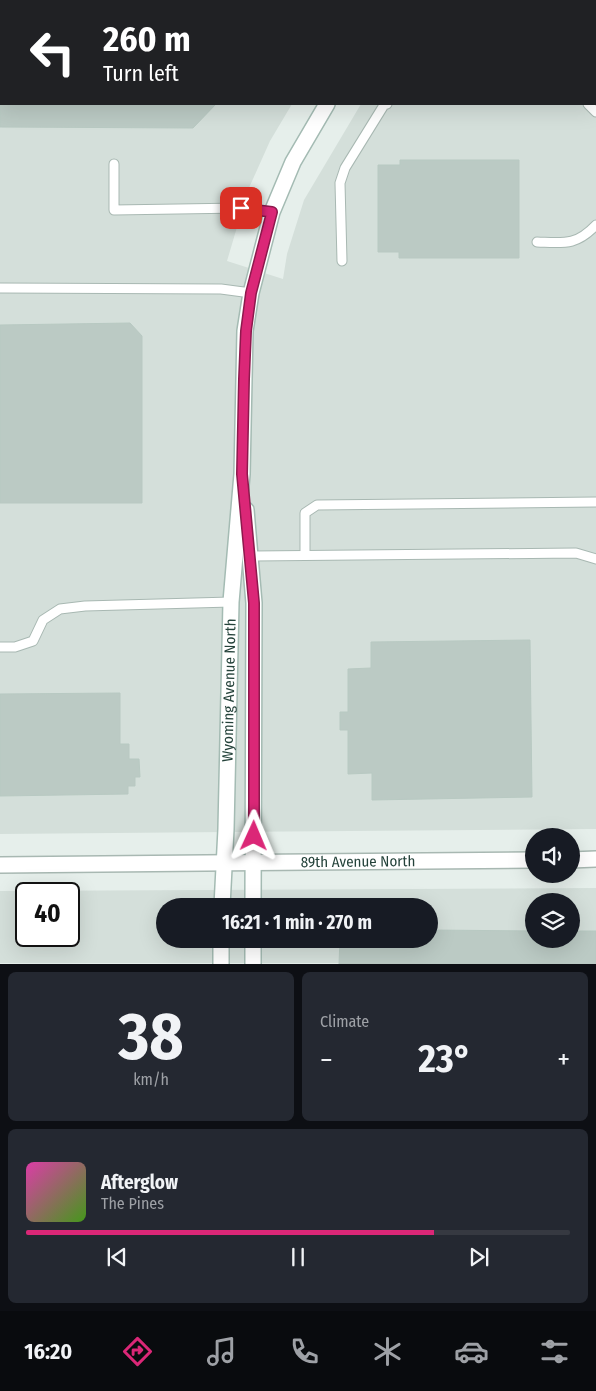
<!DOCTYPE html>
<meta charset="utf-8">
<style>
body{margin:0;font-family:"Fira Sans Condensed",sans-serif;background:#242831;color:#f1f3f6;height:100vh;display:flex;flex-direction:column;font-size:19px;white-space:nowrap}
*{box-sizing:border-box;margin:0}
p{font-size:16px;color:#9ea1a6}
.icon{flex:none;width:28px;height:28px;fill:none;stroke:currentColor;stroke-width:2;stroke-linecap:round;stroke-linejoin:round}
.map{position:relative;height:964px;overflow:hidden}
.side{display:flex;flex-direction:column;gap:8px;padding:8px;background:#0d0f14;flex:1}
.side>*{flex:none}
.banner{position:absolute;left:0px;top:0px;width:596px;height:105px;box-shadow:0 5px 20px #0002;background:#202124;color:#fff;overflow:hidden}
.buttons{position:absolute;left:525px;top:828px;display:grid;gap:10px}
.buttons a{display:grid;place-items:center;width:55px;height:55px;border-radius:50%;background:#171b24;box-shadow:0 5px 20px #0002;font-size:25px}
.speed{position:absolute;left:15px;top:882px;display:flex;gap:10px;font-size:25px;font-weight:700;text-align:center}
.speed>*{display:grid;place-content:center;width:65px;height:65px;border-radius:50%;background:#171b24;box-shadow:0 5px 20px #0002;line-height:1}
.speed .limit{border:2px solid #111;border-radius:8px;background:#fff;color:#111}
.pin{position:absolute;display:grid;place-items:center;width:42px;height:42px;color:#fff;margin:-21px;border-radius:10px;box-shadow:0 2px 8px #0006}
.me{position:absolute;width:55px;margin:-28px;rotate:1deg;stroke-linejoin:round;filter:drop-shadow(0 0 4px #0008)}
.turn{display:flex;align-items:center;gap:18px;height:105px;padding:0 20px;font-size:22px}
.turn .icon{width:65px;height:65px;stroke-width:2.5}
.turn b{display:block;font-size:35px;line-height:42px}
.big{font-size:38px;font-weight:700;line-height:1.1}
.side .tile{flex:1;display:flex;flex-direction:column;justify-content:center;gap:8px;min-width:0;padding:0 18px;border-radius:8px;background:#242831}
.side .dial{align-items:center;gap:0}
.dial b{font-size:65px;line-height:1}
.song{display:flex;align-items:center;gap:15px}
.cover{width:60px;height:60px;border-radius:8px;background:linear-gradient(135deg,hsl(320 70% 55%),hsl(100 70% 35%))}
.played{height:5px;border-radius:2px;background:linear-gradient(90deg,#db2777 75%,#363941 75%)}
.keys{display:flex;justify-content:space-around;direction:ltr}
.heat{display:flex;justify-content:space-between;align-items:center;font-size:28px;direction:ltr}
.side .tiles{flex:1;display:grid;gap:8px;grid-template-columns:1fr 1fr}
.tile:last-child{grid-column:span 2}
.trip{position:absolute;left:156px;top:898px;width:282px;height:50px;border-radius:25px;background:#171b24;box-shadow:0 5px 20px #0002;font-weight:700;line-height:50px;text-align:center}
.tabs{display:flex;height:80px;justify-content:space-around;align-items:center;background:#090b0e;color:#9ea1a6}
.tabs .icon{width:35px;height:35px}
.tabs .on{color:#db2777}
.tabs b{font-size:22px;color:#f1f3f6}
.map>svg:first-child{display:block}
</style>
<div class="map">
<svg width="596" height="964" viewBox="0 0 596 964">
<rect width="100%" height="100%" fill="#e6efeb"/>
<g fill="#d4dfda" fill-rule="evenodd">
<path d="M0,0H375L1,1V104H292L270,141L248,190L227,261L283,279L287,254L304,200L361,104H595V1H466L596,0V829L0,834Z"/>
<path d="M596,888V963H0V891ZM26,894H69V936H26ZM534,901H571V939H534ZM165,906H430V939H165Z"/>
</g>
<g fill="#bbcac4" stroke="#b8c9c2">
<path d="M0,104H216L193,128L0,127Z"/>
<path d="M400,160H519V258H399V252H378V165H400Z"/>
<path d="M130,323L142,336V503H0V325Z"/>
<path d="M530,640L532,797L372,800V773L348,774V730H340V712H348V669L371,668V642Z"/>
<path d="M120,693V744H129V759H139L140,777H135V786H128V794L0,796V694Z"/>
<path d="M430,930L534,931V939H571V931H596V964H339L340,939H430Z"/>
</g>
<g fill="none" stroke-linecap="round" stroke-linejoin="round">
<defs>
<g id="lane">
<path d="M481,0L482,1"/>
<path d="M490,1L493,0"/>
<path d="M595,70L596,69"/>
<path d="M588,104L596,112"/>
<path d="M114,164V210L241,208L272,212"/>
<path d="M537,242C564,243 576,246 596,225"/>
<path d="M342,261L340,183L345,168L384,105L387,104"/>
<path d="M0,288L221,289L251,293"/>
<path d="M305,555V513L317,505L596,502"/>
<path d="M250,556L576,553L596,559"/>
<path d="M0,647H15L33,641L43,620L60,609L85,606L231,602"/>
</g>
<g id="street">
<path d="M571,860L596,859"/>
<path id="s1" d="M0,865L534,860"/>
</g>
<g id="secondary">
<path d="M418,1L419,0"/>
<path d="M246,510L254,603L253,906"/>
<path id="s2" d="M222,906L226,829L231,602L242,474L245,331L251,293L272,212L293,162L327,104"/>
<path d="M221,964V939"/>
<path d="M253,964V939"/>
</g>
</defs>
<use href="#lane" stroke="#a8b8b2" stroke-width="11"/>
<use href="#street" stroke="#a8b8b2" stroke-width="18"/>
<use href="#secondary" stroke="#a4bbb3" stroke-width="18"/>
<use href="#lane" stroke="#fff" stroke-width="9"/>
<use href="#street" stroke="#fff" stroke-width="15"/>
<use href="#secondary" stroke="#fff" stroke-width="15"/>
</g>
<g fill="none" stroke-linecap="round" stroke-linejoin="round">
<defs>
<path id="route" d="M241,208L272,212L251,293L246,331L244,379L242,474L254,603V836"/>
</defs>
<use href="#route" stroke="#8e194d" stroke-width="12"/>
<use href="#route" stroke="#db2777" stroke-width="9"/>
</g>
<g text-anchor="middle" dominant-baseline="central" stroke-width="4.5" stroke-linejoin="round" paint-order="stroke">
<g font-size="15" fill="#24423a" stroke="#f7fbf9">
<text stroke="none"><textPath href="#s2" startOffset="216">Wyoming Avenue North</textPath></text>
<text stroke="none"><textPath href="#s1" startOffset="358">89th Avenue North</textPath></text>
</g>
</g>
</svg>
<div class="buttons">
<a><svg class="icon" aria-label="sound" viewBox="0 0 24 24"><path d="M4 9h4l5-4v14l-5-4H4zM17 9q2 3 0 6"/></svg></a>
<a><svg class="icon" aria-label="layers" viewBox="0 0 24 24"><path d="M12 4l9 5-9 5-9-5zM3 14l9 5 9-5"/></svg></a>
</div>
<div class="speed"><div class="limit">40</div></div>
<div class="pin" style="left:241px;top:208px;background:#d93025"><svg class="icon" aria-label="arrive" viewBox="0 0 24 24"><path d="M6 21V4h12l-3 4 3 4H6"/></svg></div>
<svg class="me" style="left:254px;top:836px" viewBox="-20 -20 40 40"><path d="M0-17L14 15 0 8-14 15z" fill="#db2777" stroke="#fff" stroke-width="4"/></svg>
<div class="trip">16:21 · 1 min · 270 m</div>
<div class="banner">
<div class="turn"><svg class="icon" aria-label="left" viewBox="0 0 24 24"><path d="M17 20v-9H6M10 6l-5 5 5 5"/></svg><div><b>260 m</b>Turn left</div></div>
</div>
</div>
<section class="side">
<div class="tiles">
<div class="tile dial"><b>38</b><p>km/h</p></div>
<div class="tile"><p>Climate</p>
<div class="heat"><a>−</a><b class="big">23°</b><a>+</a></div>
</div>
<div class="tile">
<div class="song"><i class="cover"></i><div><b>Afterglow</b><p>The Pines</p></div></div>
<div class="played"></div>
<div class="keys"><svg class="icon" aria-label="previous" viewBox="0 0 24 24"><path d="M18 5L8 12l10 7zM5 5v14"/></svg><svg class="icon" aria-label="pause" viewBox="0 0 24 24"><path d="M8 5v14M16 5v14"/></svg><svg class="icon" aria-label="next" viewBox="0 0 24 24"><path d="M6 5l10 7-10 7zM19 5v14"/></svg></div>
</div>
</div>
</section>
<nav class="tabs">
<b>16:20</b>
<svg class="icon on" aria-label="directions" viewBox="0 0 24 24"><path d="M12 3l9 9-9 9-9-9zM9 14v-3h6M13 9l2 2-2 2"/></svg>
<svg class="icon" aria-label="music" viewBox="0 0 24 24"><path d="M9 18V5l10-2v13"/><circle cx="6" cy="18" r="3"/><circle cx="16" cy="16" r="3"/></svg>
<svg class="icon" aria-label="phone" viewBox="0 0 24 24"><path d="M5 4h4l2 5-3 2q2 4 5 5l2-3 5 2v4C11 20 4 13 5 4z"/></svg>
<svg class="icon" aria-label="climate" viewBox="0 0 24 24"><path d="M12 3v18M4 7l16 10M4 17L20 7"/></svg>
<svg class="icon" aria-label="car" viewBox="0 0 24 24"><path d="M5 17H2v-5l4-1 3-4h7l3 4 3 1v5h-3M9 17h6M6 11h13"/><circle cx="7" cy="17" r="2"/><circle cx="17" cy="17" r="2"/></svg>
<svg class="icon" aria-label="filters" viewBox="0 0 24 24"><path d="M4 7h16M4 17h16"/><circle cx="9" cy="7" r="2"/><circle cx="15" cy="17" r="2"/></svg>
</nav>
